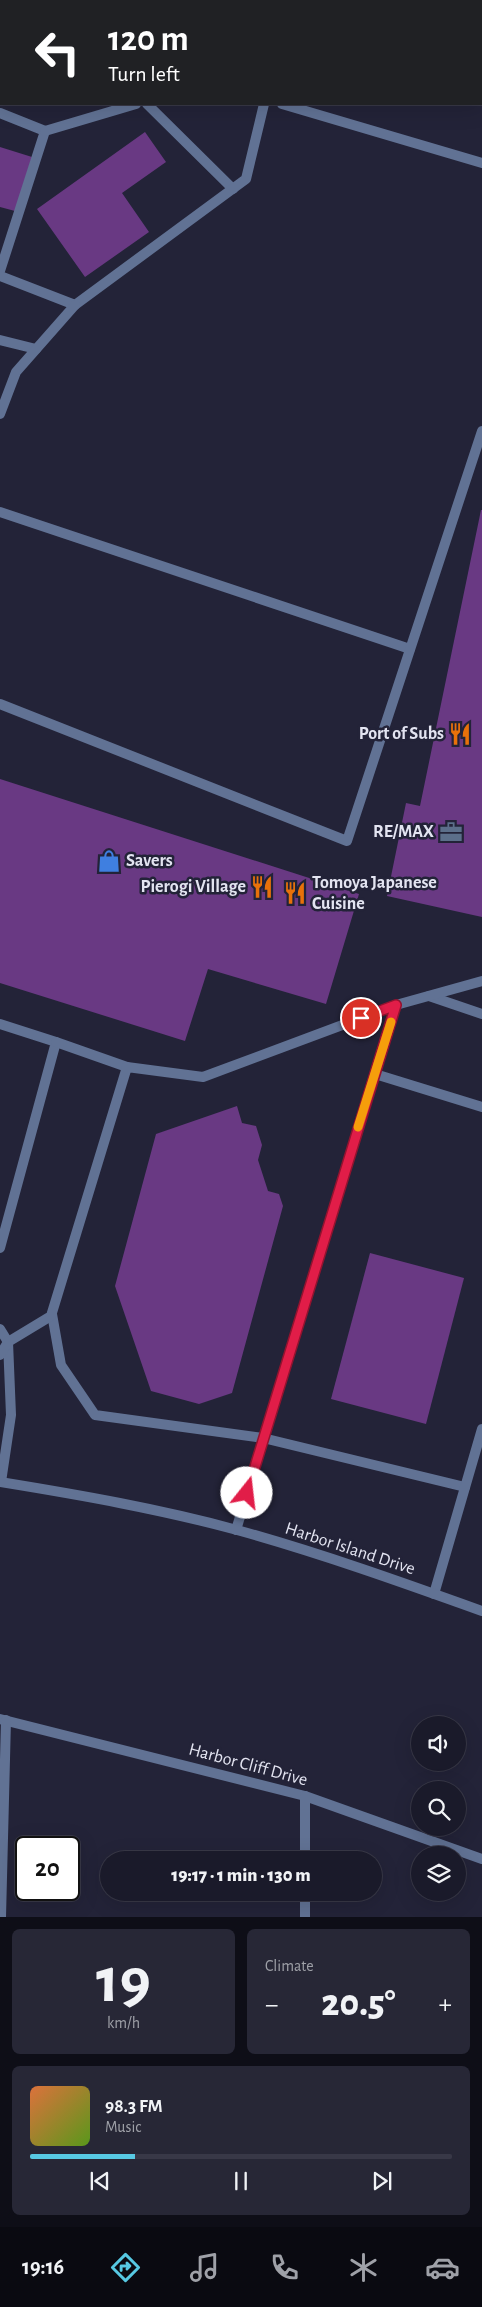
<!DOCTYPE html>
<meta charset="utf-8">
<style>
body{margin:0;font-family:"Alegreya Sans",sans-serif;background:#272736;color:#f1f3f6;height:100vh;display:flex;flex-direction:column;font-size:19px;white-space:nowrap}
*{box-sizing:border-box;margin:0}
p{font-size:16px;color:#9fa1a8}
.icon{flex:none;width:28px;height:28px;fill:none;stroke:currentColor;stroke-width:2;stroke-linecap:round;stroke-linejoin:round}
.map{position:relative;height:1917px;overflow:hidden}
.details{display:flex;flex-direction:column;gap:12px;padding:12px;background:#0e0e17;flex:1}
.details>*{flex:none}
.banner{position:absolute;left:0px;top:0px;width:482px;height:105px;box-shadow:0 5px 20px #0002,0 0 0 1px #383847;background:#202124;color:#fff;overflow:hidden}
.controls{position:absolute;left:411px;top:1716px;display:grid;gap:10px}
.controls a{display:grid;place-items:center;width:55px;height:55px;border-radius:50%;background:#1a1a2a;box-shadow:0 5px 20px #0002,0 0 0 1px #383847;font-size:25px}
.speed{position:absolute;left:15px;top:1836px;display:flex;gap:10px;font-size:25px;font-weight:700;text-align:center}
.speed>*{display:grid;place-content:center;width:65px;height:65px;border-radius:50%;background:#1a1a2a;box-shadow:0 5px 20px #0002,0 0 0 1px #383847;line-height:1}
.speed .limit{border:2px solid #111;border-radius:8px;background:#fff;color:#111}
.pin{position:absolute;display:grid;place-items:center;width:42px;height:42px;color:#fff;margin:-21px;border:2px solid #fff;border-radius:50%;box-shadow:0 1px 5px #0007}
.me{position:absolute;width:55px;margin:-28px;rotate:16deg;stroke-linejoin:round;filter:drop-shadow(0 0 4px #0008)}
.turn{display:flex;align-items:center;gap:18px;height:105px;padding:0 25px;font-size:22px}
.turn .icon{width:65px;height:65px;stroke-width:2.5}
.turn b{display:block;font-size:35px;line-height:42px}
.big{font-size:38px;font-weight:800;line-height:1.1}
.details .widget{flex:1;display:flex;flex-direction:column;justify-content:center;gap:8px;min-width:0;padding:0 18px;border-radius:8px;background:#272736}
.details .dial{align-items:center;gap:0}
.dial b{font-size:65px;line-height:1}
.song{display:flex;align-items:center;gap:15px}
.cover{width:60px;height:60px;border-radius:8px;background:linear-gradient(135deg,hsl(20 70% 55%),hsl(90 70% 35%))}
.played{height:5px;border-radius:2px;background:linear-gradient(90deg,#57c9e3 25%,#383847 25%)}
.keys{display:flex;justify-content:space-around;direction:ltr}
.heat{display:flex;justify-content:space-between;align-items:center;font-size:28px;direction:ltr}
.details .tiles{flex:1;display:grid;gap:12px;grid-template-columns:1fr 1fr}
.widget:last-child{grid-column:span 2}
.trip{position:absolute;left:100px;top:1851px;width:282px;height:50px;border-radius:25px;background:#1a1a2a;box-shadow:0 5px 20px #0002,0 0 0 1px #383847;font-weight:800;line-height:50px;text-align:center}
.tabs{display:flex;height:80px;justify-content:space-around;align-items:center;background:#0a0a11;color:#9fa1a8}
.tabs .icon{width:35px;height:35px}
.tabs .on{color:#57c9e3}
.tabs b{font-size:22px;color:#f1f3f6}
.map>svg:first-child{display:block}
</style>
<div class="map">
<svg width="482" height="1917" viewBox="0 0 482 1917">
<rect width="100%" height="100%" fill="#232338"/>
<g fill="#693983">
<path d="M145,132L166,162L122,193L149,232L85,277L37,209Z"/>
<path d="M0,147L32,157L15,211L0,207Z"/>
<path d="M481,510H482V917L387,896L406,803L420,806Z"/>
<path d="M0,779L359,894L326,1004L208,969L185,1041L0,983Z"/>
<path d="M237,1106L242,1123L256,1126L262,1145L258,1160L268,1191L279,1194L283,1206L232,1393L199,1404L151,1391L115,1286L156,1134Z"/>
<path d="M370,1253L464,1278L426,1424L331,1399Z"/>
</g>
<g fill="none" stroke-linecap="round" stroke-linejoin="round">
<g stroke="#617294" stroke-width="10">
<path d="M290,1L291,0"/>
<path d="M147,104L233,189"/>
<path d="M282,104L482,163"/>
<path d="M0,113L45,131L0,271"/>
<path d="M45,131L136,104"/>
<path d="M0,276L75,305L246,179L264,104"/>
<path d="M0,340L36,349"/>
<path d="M0,414L16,372L75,305"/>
<path d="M0,512L410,649"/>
<path d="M0,704L347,841L482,431"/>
<path d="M429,996L482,1014"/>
<path d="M396,1005L482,981"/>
<path d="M0,1024L56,1042L0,1248"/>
<path d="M56,1042L127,1067"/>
<path d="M375,1074L482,1107"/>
<path d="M52,1314L61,1365L95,1415L263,1438L465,1487"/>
<path d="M0,1329L8,1342L11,1415L1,1482"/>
<path d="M0,1355L8,1342L51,1316L127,1067L203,1077L396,1005L236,1530"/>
<path d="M434,1594L482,1429"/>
</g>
<g stroke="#617294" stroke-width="10">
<path d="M0,1719L305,1796L482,1859"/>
<path d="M305,1860V1796"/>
<path d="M1,1917L6,1720"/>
<path d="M305,1917V1892"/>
</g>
<path stroke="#617294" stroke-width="10" d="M0,1482C80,1495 160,1509 237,1530C320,1553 401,1582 482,1611"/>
<g stroke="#a4c0f8" stroke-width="12">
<path d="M347,0L351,1"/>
<path d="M481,23H482"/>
<path d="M481,51H482"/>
</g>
</g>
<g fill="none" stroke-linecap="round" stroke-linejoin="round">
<defs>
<path id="route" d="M247,1493L396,1005L361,1018"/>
</defs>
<use href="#route" stroke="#92132f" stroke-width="12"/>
<use href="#route" stroke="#e11d48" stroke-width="9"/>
<path stroke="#f59e0b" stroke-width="9" d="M358,1127L391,1022"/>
</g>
<defs>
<symbol id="restaurant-bare" viewBox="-9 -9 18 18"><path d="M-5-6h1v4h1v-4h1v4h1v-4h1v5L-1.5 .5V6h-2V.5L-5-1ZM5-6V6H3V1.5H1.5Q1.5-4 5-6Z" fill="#e8710a" stroke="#232338" stroke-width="2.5" paint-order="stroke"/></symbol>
<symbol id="office-bare" viewBox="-9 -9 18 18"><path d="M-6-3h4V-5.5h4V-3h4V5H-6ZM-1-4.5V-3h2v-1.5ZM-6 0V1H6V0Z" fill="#5c6f8a" stroke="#232338" stroke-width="2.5" paint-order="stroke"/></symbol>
<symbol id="shop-bare" viewBox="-9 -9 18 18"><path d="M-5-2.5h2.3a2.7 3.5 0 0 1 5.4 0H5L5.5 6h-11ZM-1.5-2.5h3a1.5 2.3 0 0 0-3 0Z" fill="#3f7fe0" stroke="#232338" stroke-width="2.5" paint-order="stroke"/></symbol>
</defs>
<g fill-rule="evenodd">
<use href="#restaurant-bare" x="444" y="718" width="32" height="32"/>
<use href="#office-bare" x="435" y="816" width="32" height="32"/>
<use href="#shop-bare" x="93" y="845" width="32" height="32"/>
<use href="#restaurant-bare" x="246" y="871" width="32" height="32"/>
<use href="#restaurant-bare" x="279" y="877" width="32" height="32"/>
</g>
<g text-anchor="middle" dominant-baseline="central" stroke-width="5" stroke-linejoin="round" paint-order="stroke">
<g font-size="18" font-weight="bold" fill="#e3e4f1" stroke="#232338" text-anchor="end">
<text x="444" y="734">Port of Subs</text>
<text x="434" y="832">RE/MAX</text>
<text x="126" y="861" text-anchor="start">Savers</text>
<text x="312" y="883" text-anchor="start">Tomoya Japanese<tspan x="312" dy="21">Cuisine</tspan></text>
<text x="246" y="887">Pierogi Village</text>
</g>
<g font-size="18" fill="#e3e4f1" stroke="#232338">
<text transform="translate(350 1549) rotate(18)">Harbor Island Drive</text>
<text transform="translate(248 1765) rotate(15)">Harbor Cliff Drive</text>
</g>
</g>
</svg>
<div class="controls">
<a><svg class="icon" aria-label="sound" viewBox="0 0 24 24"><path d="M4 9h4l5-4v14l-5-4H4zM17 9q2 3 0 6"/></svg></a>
<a><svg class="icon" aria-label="search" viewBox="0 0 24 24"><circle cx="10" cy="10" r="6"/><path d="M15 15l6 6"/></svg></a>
<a><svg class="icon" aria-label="layers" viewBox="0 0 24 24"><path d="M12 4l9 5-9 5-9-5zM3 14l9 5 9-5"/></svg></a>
</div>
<div class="speed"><div class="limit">20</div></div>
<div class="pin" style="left:361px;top:1018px;background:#d93025"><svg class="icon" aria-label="arrive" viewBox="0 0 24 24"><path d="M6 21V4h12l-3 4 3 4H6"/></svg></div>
<svg class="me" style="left:247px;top:1493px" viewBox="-20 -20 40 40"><circle r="19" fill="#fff"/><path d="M0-13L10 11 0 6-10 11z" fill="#e11d48"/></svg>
<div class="trip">19:17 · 1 min · 130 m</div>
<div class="banner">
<div class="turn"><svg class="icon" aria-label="left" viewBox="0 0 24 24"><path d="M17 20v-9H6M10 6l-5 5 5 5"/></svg><div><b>120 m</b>Turn left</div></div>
</div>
</div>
<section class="details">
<div class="tiles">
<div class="widget dial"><b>19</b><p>km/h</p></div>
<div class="widget"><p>Climate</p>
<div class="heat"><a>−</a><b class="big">20.5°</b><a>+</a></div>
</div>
<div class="widget">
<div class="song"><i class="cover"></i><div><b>98.3 FM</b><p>Music</p></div></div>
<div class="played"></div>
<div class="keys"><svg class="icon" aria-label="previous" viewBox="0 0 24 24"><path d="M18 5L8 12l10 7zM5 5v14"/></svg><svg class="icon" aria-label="pause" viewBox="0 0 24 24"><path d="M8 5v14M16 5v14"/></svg><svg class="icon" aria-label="next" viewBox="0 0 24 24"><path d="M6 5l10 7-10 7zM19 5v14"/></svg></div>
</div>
</div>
</section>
<nav class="tabs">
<b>19:16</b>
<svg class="icon on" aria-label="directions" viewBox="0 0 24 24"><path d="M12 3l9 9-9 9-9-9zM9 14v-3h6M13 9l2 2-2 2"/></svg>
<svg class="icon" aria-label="music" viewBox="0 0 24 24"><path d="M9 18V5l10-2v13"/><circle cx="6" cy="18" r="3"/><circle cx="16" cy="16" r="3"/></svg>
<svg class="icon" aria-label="phone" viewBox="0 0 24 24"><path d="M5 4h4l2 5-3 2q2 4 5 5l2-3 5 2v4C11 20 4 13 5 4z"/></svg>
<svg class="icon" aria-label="climate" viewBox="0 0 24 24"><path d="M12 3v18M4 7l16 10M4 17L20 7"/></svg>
<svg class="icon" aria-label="car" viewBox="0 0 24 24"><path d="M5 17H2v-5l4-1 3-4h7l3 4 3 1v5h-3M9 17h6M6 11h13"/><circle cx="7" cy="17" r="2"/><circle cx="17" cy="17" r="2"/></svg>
</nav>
